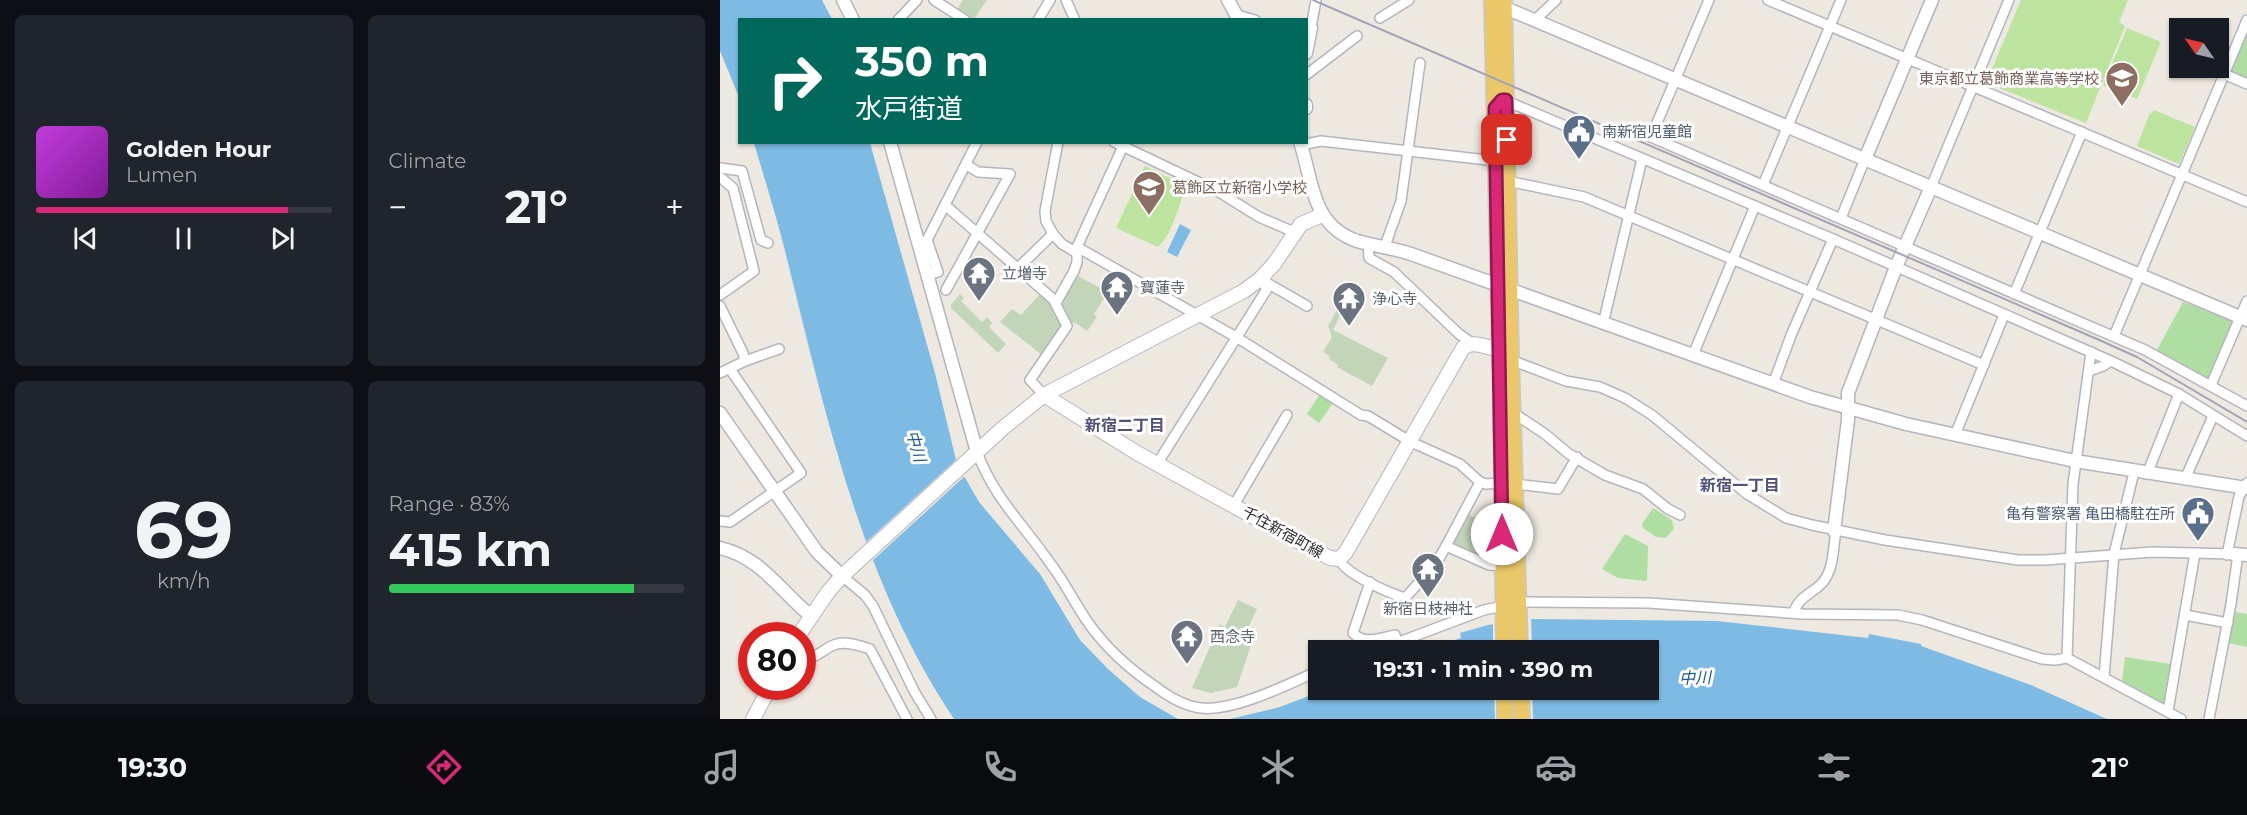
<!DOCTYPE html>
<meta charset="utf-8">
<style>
body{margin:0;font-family:Montserrat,"Noto Sans JP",sans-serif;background:#20242c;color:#f1f3f6;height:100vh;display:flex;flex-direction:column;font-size:22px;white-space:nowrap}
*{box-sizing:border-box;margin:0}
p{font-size:20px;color:#9ea1a6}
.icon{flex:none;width:33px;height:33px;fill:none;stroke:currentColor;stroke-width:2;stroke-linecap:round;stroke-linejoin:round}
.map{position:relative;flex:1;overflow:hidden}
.details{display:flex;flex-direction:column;gap:15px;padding:15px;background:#0d0f14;width:720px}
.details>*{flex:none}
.hud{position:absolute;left:18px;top:18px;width:570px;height:126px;border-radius:0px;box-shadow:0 2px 4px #0004;background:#00695c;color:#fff;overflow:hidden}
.needle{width:39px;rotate:304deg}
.fabs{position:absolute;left:1449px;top:18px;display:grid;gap:12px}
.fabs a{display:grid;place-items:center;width:60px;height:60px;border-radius:0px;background:#171b24;box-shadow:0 2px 4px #0004;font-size:30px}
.speed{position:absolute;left:18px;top:622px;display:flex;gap:12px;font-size:30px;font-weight:700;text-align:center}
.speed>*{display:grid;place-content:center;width:78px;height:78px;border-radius:50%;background:#171b24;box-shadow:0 2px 4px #0004;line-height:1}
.speed .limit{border:9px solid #d22;background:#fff;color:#111}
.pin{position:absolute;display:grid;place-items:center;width:51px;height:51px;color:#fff;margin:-26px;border-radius:12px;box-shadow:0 3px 9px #0006}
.me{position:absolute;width:66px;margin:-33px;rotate:0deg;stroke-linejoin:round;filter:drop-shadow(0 0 4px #0008)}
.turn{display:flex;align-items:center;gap:21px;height:126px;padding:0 18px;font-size:27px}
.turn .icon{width:78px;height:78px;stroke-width:2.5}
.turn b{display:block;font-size:42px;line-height:51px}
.big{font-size:45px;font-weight:700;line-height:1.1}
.details .tile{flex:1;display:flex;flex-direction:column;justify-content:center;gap:9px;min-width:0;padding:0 21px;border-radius:9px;background:#20242c}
.details .dial{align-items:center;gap:0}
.dial b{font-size:78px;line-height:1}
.song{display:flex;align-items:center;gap:18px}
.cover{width:72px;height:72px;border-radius:9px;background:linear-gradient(135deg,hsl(290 70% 55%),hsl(290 70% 35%))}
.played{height:6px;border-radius:3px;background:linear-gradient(90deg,#db2777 85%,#363941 85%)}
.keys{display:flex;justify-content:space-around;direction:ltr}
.heat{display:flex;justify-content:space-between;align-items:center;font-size:33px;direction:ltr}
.charge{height:9px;border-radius:4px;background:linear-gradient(90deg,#34c759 83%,#363941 0)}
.details .tiles{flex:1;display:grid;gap:15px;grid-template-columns:repeat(2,1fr)}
.trip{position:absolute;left:588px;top:640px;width:351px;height:60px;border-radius:0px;background:#171b24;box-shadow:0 2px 4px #0004;font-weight:700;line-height:60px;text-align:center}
.menu{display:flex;height:96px;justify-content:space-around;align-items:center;background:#090b0e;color:#9ea1a6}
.menu .icon{width:42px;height:42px}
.menu .selected{color:#db2777}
.menu b{font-size:27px;color:#f1f3f6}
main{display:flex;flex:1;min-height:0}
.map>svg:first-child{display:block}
</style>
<main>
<section class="details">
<div class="tiles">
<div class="tile">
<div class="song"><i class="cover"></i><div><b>Golden Hour</b><p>Lumen</p></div></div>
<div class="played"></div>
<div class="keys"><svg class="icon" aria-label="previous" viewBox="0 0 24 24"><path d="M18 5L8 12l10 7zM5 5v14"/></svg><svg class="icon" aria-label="pause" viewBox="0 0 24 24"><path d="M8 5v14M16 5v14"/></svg><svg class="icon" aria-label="next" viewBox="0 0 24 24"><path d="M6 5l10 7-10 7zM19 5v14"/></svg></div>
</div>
<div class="tile"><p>Climate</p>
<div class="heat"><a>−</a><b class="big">21°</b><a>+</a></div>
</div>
<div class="tile dial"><b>69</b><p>km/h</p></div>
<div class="tile"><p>Range · 83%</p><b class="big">415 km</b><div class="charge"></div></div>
</div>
</section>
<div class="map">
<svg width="1527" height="719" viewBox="0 0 1527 719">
<rect width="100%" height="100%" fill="#ede9e0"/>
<g fill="#aedea2">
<path d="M1527,32V78L1510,71Z"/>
<path d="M1463,302L1510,320L1513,325L1490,378L1488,379L1436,352Z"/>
<path d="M600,394L613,403L599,423L587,414Z"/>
<path d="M933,508L952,520L954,529L946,538L936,537L923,528L922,524Z"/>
<path d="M905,534L928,546L927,581L898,578L882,569Z"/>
<path d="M1515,612L1527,614V647L1509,643Z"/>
<path d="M1405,657L1451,664L1445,704L1402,681Z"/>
</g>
<g fill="#c3d5b9">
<path d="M243,0H267L254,19L237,10Z"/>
<path d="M356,275L388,292L374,314L377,317L367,331L354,322L350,326L339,303Z"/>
<path d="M321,293L328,299L343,328L322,355L280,322L292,309L301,315Z"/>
<path d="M240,294L244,298L241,301L262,322L267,317L272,323L269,327L286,344L278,353L231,308V305Z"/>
<path d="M617,310L621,313L613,330L668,358L652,386L617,367L618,365L609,359L610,356L603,352L612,337L608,326Z"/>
<path d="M748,514L766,525L765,559L734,543L733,541Z"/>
<path d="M518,600L537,609L527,630L534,636L517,687L491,693L472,688L500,624L505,627Z"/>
</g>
<g fill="#bde49f">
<path d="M1301,0H1408L1399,22L1405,26L1366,123L1274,86L1269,76Z"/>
<path d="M1407,28L1441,42L1417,99L1383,85Z"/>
<path d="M1434,110L1475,127L1459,164L1417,146L1429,115Z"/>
<path d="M425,166L466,186C459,205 453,233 438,247L396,228Z"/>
</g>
<g fill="#7ebbe4">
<path d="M0,0H102L112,19L20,20L19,97L0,51Z"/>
<path d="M34,143H150L215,373L237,464L259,502L320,574L360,640L388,669L420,697L458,719H234C139,577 105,410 64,247C55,212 44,177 34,143Z"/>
<path d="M460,224L471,230L457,257L447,252Z"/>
<path d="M813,619L997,621L1148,638L1149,634L1201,644V646L1311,685L1387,719H510L560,707L604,690H928V651H706L741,638L740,633L768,625Z"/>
</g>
<g fill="#ede9e0">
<path d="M238,458L246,475L151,562L144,544Z"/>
<path d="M811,616L812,651H773V621Z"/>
<path d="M774,690H812L813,719H775Z"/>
</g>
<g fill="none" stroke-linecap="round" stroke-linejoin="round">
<defs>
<g id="minor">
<path d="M214,0L245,20"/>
<path d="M346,0L355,20"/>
<path d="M989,0L931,137L1425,350L1527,406"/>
<path d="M1048,0L1527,202"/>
<path d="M517,15L535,20"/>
<path d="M660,18L689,0"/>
<path d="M178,20L197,0"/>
<path d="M318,20L330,0"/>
<path d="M815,20L836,0"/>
<path d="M591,28L596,0"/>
<path d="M1504,74L1527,84"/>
<path d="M586,75L637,36"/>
<path d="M784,100L1113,239L1391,361L1459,394L1527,436"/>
<path d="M394,142L499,192L539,217L574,232"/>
<path d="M581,145L601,141L776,161"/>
<path d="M0,168L22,171L41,240L48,243"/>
<path d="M0,177L13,188L34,271L0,295"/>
<path d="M788,181L864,197L1264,365"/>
<path d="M1043,185L1121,0"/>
<path d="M1211,187L1289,0"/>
<path d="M225,205L333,299L347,326L310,380L324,395"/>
<path d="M1121,218L1145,159"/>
<path d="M333,234L326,221L325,211L338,142"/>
<path d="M648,243L649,258L674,272L739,334L753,344"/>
<path d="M665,246L681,201L700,63"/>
<path d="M357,247L516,337L641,415L648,416L691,442L740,464L760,482"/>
<path d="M298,268L333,234L342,244L357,253"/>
<path d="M208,275L218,272L207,240L257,142"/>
<path d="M542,280L587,306"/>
<path d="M226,290L290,174L258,172L247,165"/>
<path d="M1294,294L1362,132"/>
<path d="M336,303L354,271L357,262V247L405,142"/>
<path d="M0,306L23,353L25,361"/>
<path d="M883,324L922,159"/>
<path d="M1394,336L1527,20"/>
<path d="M973,355L1035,206"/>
<path d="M791,360L846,381L880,387L905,398L932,415L1027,494L1066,518L1092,525L1165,540L1298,560H1325L1433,552L1513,554"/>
<path d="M1369,371L1383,366L1391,361"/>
<path d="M0,373L25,361L59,349"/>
<path d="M1053,384L1072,333L1113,239"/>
<path d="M1491,385L1527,301"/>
<path d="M792,412L825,434L849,454L885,475L923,489L948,509L960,515"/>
<path d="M1235,435L1284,315"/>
<path d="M257,452C274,498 303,524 330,563C344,581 354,602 367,621C385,647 409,669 436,687C449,697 465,706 481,708C513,712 569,684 598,671"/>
<path d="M437,464L547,289L540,279"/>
<path d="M1427,474L1459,394"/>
<path d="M1465,479L1493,416"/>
<path d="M795,484L838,489L857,457"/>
<path d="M514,505L567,415"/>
<path d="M0,521L10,522L81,473L10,369"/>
<path d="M726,546L760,482L766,484L782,483"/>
<path d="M1507,555L1519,496L1527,483"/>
<path d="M619,559C625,574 669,593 685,598L716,564L726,546L769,565L782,566"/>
<path d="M122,576L145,595L153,606L194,691L211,719"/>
<path d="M650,582L633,633C644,645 661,638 675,635L678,643"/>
<path d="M799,602L929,603L1083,614L1178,615L1202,620L1322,659L1335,660L1347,658L1461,719"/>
<path d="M1074,613C1077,597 1094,593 1103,582C1114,569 1113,547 1116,531"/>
<path d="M1465,615L1508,623"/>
<path d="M655,651L764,610L783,606"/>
<path d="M82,658C97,660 104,647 117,644C127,641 141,646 150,649L187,719"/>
<path d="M1347,658L1353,484L1371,352"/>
<path d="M1384,677L1394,554L1414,472"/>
<path d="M1448,711L1475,553"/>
<path d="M1489,719L1511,604L1518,554"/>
</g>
<g id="tertiary">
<path d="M123,0L133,20"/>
<path d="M508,0L519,20"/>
<path d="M776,4L1527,320"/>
<path d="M586,53L591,28"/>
<path d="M586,105V108"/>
<path d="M170,142L257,452"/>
<path d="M580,142C593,181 591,225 637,241C655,246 673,248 691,254L1090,397L1186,424L1355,461L1527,488"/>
<path d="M1145,159L1212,0"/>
<path d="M0,413L97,552L122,576"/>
<path d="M1114,531L1128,420V393L1176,267L1211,187"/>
<path d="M0,548C41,557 60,591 91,616"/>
<path d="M1513,554L1527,555"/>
</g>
<g id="secondary">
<path d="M324,395L417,453L583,544L610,558L619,559L626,552L743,348C754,339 767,349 780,349"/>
<path d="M78,636L108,592L122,576L283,428L324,395L524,291L540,279L554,264L581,224L602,215"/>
<path d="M33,719L50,687"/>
</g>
<g id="trunk">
<path d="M772,0L781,394L784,651"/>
<path d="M784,0L791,360L800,651"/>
<path d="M785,690V719"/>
<path d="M801,690L802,719"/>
</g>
</defs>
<use href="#minor" stroke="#b4b4bf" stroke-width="12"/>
<use href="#tertiary" stroke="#b4b4bf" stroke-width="15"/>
<use href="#secondary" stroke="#b4b4bf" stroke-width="16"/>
<use href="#trunk" stroke="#c8c8c8" stroke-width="18"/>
<use href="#minor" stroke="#fff" stroke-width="9"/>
<use href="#tertiary" stroke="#fff" stroke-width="12"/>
<use href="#secondary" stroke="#fff" stroke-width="14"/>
<use href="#trunk" stroke="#eac86a" stroke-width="15"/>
<path stroke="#a3a3b5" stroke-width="2" d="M593,0L1377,339L1417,357L1527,422"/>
</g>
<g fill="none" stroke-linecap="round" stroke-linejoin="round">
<defs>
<path id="route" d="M782,534L775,108L782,100H786L787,140"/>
</defs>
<use href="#route" stroke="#8e194d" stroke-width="15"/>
<use href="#route" stroke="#db2777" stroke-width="10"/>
</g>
<defs>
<symbol id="school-pin" viewBox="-11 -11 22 30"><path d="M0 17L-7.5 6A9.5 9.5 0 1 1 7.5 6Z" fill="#8d6e63" stroke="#fff"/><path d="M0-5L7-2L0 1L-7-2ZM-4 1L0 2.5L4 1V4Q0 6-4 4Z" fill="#fff"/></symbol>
<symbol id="civic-pin" viewBox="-11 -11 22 30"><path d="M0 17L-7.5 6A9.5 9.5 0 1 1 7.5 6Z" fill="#5c6f8a" stroke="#fff"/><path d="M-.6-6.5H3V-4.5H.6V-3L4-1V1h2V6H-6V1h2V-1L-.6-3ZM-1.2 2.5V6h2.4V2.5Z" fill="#fff"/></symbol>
<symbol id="temple-pin" viewBox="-11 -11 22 30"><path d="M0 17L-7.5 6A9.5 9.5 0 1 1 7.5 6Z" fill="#6b7280" stroke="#fff"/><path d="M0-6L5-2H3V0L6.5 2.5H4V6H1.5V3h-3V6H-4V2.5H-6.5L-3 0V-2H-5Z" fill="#fff"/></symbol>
</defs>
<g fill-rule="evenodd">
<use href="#school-pin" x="1383" y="59" width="38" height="52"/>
<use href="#civic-pin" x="840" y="112" width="38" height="52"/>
<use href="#school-pin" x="410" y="168" width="38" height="52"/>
<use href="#temple-pin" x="240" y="254" width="38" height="52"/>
<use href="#temple-pin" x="378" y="268" width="38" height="52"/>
<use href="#temple-pin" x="610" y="279" width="38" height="52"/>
<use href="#civic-pin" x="1459" y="494" width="38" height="52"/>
<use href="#temple-pin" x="689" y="550" width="38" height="52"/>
<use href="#temple-pin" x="448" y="617" width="38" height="52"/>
</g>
<g text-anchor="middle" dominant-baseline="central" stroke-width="6" stroke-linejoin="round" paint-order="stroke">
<g font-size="15" fill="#785e54" stroke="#fff" text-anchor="end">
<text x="1379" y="78">東京都立葛飾商業高等学校</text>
<text x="452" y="187" text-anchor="start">葛飾区立新宿小学校</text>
</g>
<g font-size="15" fill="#4e5e75" stroke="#fff" text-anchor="start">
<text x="882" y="131">南新宿児童館</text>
<text x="1455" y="513" text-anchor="end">亀有警察署 亀田橋駐在所</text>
</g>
<g font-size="15" fill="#5b616d" stroke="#fff" text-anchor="start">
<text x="282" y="273">立増寺</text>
<text x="420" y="287">寶蓮寺</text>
<text x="652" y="298">浄心寺</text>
<text x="708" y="608" text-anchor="middle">新宿日枝神社</text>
<text x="490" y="636">西念寺</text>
</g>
<g font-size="15" fill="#2d2d2d" stroke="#fff">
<text transform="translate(563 532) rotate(29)">千住新宿町線</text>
</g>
<g font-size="16" font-weight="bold" fill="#50527a" stroke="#fff">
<text x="405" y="425">新宿二丁目</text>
<text x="1020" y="485">新宿一丁目</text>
</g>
<g font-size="16" font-style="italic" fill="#1a5893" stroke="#fff">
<text transform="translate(196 446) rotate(74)">中川</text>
<text transform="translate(975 678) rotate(-2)">中川</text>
</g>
</g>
</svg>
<div class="fabs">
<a><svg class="needle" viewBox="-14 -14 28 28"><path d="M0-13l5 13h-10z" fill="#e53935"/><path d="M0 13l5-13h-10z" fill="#9ea1a6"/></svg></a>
</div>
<div class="speed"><div class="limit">80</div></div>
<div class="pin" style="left:787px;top:140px;background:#d93025"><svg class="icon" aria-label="arrive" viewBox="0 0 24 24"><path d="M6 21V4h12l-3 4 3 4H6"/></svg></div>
<svg class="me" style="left:782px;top:534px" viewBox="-20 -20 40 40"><circle r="19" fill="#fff"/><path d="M0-13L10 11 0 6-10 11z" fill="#db2777"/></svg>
<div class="trip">19:31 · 1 min · 390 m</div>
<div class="hud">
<div class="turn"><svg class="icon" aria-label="right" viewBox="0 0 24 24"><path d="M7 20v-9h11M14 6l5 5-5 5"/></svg><div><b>350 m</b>水戸街道</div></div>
</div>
</div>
</main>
<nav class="menu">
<b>19:30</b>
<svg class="icon selected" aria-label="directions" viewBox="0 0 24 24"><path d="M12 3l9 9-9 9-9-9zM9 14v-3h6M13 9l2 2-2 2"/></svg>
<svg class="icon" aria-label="music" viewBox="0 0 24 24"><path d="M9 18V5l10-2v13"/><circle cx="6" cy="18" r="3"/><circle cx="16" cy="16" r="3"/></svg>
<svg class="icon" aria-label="phone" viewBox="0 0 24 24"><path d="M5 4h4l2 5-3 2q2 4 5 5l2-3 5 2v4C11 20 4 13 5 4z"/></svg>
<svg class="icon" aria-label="climate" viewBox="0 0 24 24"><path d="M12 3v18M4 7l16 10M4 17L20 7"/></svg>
<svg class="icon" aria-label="car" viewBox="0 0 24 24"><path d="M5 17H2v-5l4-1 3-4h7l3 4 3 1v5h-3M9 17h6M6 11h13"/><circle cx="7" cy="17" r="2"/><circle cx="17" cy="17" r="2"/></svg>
<svg class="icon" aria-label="filters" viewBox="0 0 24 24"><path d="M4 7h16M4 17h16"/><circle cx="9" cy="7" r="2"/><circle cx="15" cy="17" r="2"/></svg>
<b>21°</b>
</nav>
